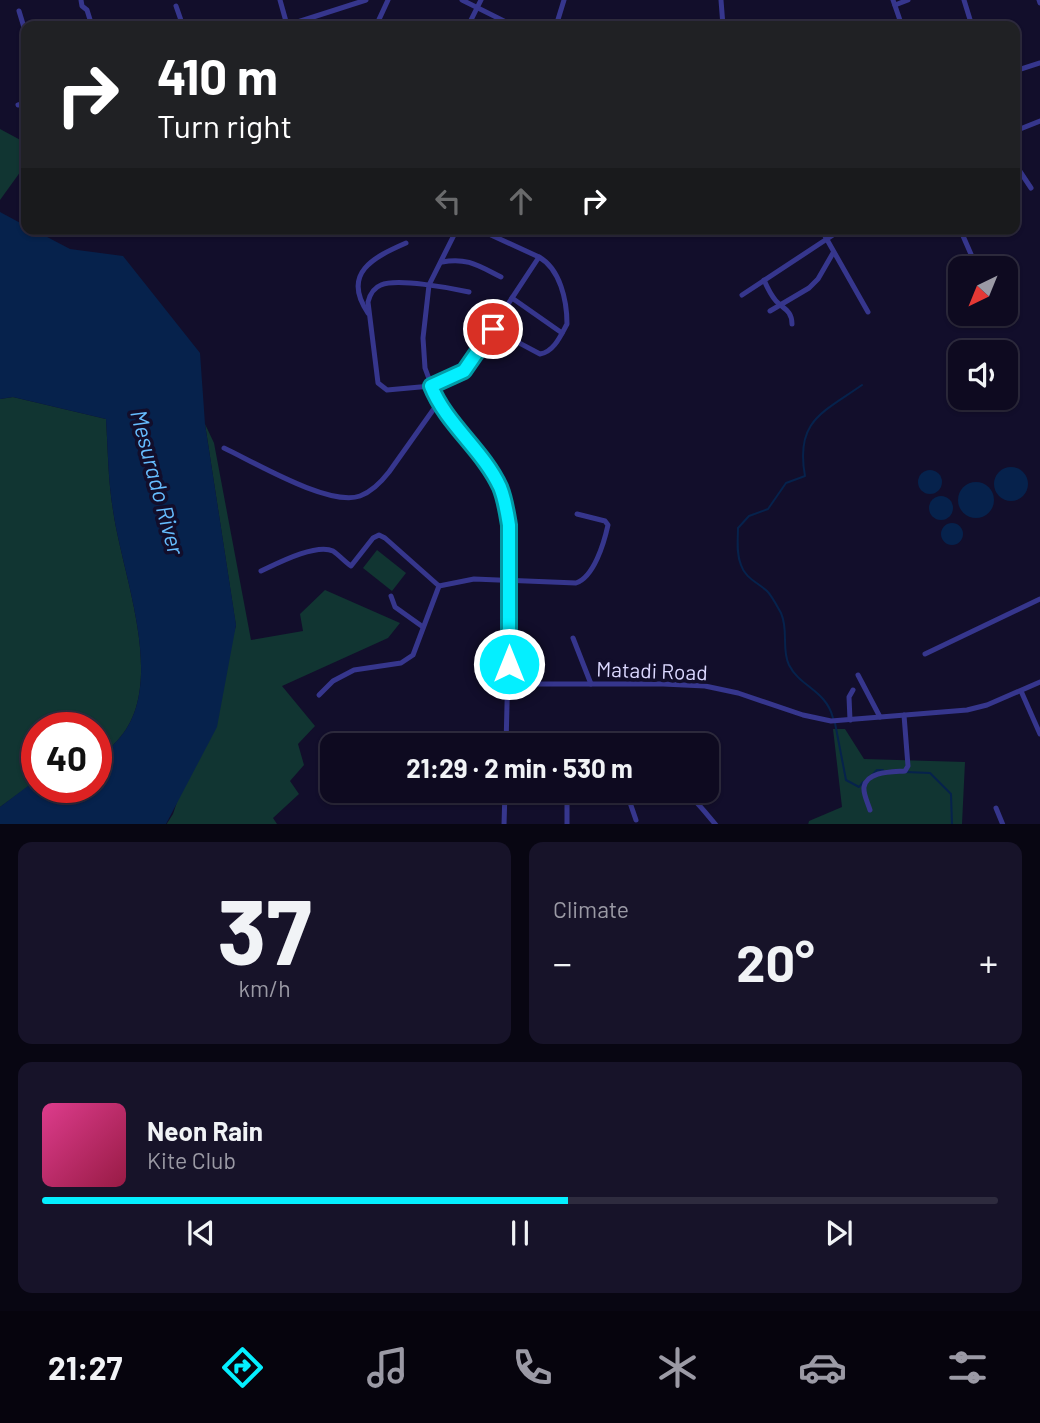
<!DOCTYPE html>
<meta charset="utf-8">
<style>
body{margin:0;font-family:Barlow,sans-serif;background:#171329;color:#f1f3f6;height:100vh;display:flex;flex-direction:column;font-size:26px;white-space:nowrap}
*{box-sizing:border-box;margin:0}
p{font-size:23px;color:#9b9aa5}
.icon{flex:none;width:38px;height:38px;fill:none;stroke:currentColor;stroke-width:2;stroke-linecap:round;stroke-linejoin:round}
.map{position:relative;height:824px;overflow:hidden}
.details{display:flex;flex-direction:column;gap:18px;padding:18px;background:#080612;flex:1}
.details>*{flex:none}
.banner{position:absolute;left:21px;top:21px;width:999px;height:214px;border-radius:14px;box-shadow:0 2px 5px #0004,0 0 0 2px #2e2b3e;background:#202124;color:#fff;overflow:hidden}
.needle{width:46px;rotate:223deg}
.buttons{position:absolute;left:948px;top:256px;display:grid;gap:14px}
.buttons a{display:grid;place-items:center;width:70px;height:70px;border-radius:14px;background:#0e0a20;box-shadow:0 2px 5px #0004,0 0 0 2px #2e2b3e;font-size:35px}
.speed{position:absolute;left:21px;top:712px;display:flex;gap:14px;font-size:35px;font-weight:700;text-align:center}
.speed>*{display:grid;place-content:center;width:91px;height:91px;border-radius:50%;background:#0e0a20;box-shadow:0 2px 5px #0004,0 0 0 2px #2e2b3e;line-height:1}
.speed .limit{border:10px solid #d22;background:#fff;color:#111}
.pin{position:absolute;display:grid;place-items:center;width:60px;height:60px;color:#fff;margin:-30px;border:4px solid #fff;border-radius:50%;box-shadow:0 2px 7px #0007}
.me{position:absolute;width:77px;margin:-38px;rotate:0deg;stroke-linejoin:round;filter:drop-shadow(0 0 5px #0008)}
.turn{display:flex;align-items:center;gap:24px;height:147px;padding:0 21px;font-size:32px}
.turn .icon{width:91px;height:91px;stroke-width:2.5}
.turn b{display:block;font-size:49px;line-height:60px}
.lanes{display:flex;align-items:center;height:66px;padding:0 21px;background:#0003;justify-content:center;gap:35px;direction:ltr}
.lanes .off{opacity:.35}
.big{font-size:52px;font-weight:700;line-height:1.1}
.details .card{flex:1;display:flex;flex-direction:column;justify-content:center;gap:10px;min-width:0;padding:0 24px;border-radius:14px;background:#171329}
.details .dial{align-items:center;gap:0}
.dial b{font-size:91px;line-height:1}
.song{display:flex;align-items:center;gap:21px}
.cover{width:84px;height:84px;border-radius:10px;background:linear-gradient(135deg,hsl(330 70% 55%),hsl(340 70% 35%))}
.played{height:7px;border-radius:4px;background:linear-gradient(90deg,#04efff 55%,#2e2b3e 55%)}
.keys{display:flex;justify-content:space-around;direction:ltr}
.heat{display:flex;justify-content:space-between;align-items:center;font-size:38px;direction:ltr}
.details .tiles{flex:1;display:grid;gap:18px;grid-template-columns:1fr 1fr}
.card:last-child{grid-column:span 2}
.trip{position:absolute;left:320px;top:733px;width:399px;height:70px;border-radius:14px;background:#0e0a20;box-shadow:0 2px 5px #0004,0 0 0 2px #2e2b3e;font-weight:700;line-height:70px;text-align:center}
.dock{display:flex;height:112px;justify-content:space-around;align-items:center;background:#06040d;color:#9b9aa5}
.dock .icon{width:49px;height:49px}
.dock .active{color:#04efff}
.dock b{font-size:32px;color:#f1f3f6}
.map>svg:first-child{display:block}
</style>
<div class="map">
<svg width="1040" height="825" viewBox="0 0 1040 825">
<rect width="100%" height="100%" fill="#120e2b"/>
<g fill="#113532">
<path d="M0,129L26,143V164L0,200Z"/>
<path d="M13,397L106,419C108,449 108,480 113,510C122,576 169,686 117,741C110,748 105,755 96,758V728H37V780L0,807V399Z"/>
<path d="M205,424L214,443L251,640L303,631L300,614L325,590L400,623L388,638L282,686L315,726L298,744L304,765L290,781L299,794L273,818L277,824L166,825L173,814L236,626Z"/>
<path d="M377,550L406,573L392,591L363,568Z"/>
<path d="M833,729H845L864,759L965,762L962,824L808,825L809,821L842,807Z"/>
</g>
<g fill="#06224c">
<path d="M0,212L26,226V229H32L70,249L123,256L200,353L205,424L236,625L217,727L166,824H0V807L36,780L37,788H96V758C105,755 110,748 117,741C169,686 122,576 113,510C108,480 108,449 106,419L13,397L0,399Z"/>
<circle cx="1011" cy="484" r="17"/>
<circle cx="930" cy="482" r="12"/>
<circle cx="976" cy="500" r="18"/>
<circle cx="941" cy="508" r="12"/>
<circle cx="952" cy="534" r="11"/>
</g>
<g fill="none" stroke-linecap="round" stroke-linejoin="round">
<g stroke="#06224c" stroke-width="2">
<path d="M833,718C826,690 800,687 789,665C781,648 789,631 781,613C777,606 772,596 767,591C757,582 745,578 741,565C736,553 738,540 738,528L749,516L768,509L786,483L805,476C795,421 822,413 862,385"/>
<path d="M835,723L846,780L859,787L863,782"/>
<path d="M906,772L930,773L951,794L952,825"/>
<path d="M873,774L877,770H883"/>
</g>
<g stroke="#36368d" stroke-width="5">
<path d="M81,0L82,6L87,10L92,26"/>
<path d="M280,0L287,25"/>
<path d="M462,0L514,26"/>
<path d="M721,0L723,26"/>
<path d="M893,0L902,26"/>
<path d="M964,0L972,26"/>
<path d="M1039,0L1040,3"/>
<path d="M895,5L908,0"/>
<path d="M176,6L183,26"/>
<path d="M19,11L26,34"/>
<path d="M285,26L366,0"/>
<path d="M376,26L388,0"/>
<path d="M468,26L481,0"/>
<path d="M556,26L564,0"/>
<path d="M1015,71L1040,63"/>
<path d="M18,105L26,103"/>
<path d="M1015,131L1040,121"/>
<path d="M1015,159L1017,167L1031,188"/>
<path d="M457,229L429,285L423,338L425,368L438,403L491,471L500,487L506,506L509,525L510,581L506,746"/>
<path d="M478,229L539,257"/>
<path d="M821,229L868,312"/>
<path d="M960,229L977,268"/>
<path d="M442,262C467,257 479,266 501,277"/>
<path d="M764,280C767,287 771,295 776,301C784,309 792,311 792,324"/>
<path d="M469,292C451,288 397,278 381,285C373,288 370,294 368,302L378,383L387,390L431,386L464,371L539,257C560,269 567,300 567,324C561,335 554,352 540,354L493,329"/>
<path d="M742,295L842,229"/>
<path d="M512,298L562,333"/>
<path d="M770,311L809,288L818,279L833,253"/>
<path d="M368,313C341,273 374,257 406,243"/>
<path d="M996,313L997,315"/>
<path d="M224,448C254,462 329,507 360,496C371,492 382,481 389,472L438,403"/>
<path d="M261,571C276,564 316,543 333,551C339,555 345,562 351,566L373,538L379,535L385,538L439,586L474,579L576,583C594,577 604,543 608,525L605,521L577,514"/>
<path d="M391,596L395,607L423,627"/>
<path d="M573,638L591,684"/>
<path d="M925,654L1040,599"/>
<path d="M858,675L880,717"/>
<path d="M509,684H663L705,686L738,693L803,715L831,721L967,710L987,705L1040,682"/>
<path d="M1021,691L1040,734"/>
<path d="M319,695L333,681L354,670L401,663L413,655L439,586"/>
<path d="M850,720L849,697L853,690"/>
<path d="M567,791V825"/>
<path d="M626,791L636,820"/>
<path d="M648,791C693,793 687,791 716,825"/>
<path d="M996,808L1003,825"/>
<path d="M870,810C868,803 863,794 864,787C867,771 893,772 905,771L908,766L904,715"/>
<path d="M504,825L505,791"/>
</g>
</g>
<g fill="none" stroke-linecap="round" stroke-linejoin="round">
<defs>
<path id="route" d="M493,329L464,371L431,386C446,424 483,450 500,487C505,499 507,513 509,525V664"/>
</defs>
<use href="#route" stroke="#039ba6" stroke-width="18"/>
<use href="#route" stroke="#04efff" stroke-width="12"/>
</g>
<g text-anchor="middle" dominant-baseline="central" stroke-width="7" stroke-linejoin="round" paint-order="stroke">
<g font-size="21" fill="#dbd8ff" stroke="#120e2b">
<text transform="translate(652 670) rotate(2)">Matadi Road</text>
</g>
<g font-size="23" font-style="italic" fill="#66bdff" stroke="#120e2b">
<text transform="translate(158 482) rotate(75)">Mesurado River</text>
</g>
</g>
</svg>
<div class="buttons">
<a><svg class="needle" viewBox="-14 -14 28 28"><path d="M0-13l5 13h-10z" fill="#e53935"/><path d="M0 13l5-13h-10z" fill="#9b9aa5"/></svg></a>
<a><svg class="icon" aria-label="sound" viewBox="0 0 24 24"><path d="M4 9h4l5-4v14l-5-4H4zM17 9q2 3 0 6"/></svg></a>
</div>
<div class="speed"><div class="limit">40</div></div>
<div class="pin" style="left:493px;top:329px;background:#d93025"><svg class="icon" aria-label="arrive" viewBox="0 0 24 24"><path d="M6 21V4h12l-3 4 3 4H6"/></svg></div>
<svg class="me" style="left:509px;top:664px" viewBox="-20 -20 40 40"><circle r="17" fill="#04efff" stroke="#fff" stroke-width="3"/><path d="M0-11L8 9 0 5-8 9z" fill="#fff"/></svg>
<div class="trip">21:29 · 2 min · 530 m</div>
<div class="banner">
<div class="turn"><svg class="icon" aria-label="right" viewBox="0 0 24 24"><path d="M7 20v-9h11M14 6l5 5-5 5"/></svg><div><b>410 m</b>Turn right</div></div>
<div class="lanes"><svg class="icon off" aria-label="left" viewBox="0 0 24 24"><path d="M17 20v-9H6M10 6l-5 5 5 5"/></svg><svg class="icon off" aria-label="ahead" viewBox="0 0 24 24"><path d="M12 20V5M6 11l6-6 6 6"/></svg><svg class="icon" aria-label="right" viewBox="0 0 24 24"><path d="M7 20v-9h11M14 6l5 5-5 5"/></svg></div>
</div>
</div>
<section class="details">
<div class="tiles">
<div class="card dial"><b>37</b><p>km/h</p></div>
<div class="card"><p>Climate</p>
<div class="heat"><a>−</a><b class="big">20°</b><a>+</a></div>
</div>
<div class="card">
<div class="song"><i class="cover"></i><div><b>Neon Rain</b><p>Kite Club</p></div></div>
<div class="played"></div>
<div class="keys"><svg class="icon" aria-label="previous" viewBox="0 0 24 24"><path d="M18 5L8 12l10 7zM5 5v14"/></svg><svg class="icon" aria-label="pause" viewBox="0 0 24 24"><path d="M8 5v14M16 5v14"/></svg><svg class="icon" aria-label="next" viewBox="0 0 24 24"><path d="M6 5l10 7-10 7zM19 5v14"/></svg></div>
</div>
</div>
</section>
<nav class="dock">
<b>21:27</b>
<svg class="icon active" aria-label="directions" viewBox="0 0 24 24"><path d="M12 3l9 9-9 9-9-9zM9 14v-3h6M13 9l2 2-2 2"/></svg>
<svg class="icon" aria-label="music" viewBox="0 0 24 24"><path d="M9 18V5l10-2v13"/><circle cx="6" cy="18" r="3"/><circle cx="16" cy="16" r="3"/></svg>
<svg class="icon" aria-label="phone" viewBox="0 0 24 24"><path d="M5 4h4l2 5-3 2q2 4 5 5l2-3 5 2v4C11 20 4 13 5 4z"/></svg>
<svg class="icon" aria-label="climate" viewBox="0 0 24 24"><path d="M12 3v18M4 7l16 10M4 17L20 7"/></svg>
<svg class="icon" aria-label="car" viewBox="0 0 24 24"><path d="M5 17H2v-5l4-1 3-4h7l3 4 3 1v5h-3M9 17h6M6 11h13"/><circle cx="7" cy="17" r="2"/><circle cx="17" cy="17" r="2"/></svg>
<svg class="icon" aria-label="filters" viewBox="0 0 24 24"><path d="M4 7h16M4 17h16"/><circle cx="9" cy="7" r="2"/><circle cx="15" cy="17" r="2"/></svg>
</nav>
